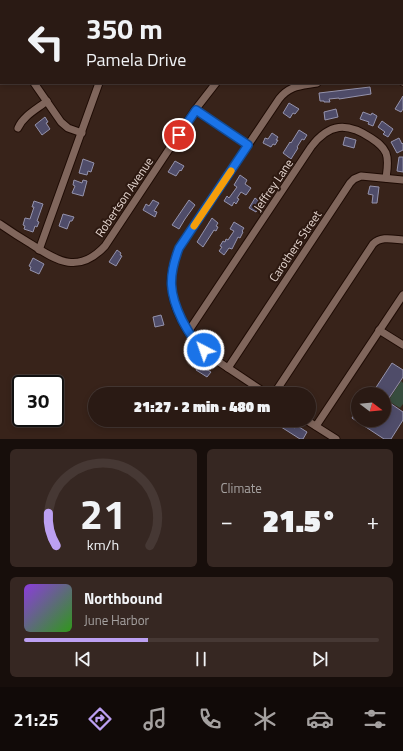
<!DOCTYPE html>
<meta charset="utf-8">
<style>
body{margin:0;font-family:"Titillium Web",sans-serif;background:#362722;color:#f1f3f6;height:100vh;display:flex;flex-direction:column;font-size:15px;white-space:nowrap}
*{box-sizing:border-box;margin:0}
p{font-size:13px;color:#a5a1a0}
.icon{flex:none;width:22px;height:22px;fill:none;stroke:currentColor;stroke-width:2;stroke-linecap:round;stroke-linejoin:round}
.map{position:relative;height:439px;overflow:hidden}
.sheet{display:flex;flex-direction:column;gap:10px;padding:10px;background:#170e0b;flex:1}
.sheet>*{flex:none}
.hud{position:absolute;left:0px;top:0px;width:403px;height:84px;box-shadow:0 2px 6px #0003,0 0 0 1px #463834;background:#2a1a14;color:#f1f3f6;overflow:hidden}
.needle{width:26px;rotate:106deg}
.controls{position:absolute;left:351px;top:387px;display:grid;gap:8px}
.controls a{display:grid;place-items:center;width:40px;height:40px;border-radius:50%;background:#2a1a14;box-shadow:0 2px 6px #0003,0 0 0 1px #463834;font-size:20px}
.speed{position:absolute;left:12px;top:375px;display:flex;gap:8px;font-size:20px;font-weight:700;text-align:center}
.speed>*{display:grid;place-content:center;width:52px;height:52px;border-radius:50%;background:#2a1a14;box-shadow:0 2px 6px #0003,0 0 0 1px #463834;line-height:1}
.speed .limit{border:2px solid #111;border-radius:6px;background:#fff;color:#111}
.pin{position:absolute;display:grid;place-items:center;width:34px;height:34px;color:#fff;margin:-17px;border:2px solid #fff;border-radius:50%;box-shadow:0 1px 4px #0007}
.me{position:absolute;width:44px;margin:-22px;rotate:319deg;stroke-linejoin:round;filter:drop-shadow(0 0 3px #0008)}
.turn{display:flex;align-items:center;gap:14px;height:84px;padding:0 20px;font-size:18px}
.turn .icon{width:52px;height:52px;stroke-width:2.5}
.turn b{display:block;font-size:28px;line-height:34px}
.big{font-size:30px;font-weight:800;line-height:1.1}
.sheet .tile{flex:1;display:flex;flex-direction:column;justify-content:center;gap:6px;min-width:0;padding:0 14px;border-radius:6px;background:#362722}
.sheet .dial{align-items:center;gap:0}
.dial svg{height:104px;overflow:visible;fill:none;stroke:#463834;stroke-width:7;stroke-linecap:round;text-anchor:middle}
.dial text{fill:#f1f3f6;stroke:none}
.song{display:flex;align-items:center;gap:12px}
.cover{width:48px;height:48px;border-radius:6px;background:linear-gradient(135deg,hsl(270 70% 55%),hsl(110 70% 35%))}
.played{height:4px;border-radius:2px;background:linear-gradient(90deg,#bca0f2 35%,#463834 35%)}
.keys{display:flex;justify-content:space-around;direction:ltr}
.heat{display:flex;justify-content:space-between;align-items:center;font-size:22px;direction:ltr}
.sheet .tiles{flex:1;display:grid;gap:10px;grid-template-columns:1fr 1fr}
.tile:last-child{grid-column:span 2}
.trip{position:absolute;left:88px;top:387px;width:228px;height:40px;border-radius:20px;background:#2a1a14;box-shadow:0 2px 6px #0003,0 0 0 1px #463834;font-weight:800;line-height:40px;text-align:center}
.dock{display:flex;height:64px;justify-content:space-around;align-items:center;background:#110a08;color:#a5a1a0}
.dock .icon{width:28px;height:28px}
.dock .active{color:#bca0f2}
.dock b{font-size:18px;color:#f1f3f6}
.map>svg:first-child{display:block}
</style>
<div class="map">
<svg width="403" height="439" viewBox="0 0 403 439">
<rect width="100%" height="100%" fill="#38231a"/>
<path fill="#3e2a27" d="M313,0H403V77L402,76V1H312Z"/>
<path fill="#374d3e" d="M401,381L403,383V404L400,408L388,401Z"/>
<g fill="#4f4c69" stroke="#9593ac">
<path d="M370,87L371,94L339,99V98L329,99L330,102H324V101H320L319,93Z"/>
<path d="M403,96V109L401,112L395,109Z"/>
<path d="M289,103L299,109L295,114L293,113L290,118L283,113Z"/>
<path d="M336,109L338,117L325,120L324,112Z"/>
<path d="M363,112L371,115L372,113L377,116L373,126L368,124L369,122L360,119Z"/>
<path d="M45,117L48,122L46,123L50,129L42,135L35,125Z"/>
<path d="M382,121L393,129L388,137L383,134L385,132L378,127Z"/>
<path d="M299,130L307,135L304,140L302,139L297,147L298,148L291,159L283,153L290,142L291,143Z"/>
<path d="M272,133L278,137L276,140H278L275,145L273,144L271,147L263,143L265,138L268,139Z"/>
<path d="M345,137L356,140L354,148L343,145Z"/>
<path d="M399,138L402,144L403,143V150L397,153L391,142Z"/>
<path d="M399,157H403V172L397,171Z"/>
<path d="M83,159L94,163L91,172L88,171L87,175L79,173Z"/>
<path d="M175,161L184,166L181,171L180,170L176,176L168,172Z"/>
<path d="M240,175L247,180L245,184L251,188L246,195L241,192L237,198L239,199L236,204L234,202L232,206L224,201L227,196L229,198L237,187L234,185Z"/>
<path d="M74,180L82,183L83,180L87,181L83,196L72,193L75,186L73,185Z"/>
<path d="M370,186L379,187L377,203H372L373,195L368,194Z"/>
<path d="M255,198L260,202L258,206L259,207L256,212L249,208Z"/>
<path d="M153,200L159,203L154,211L157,212L155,217L143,210L146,204L149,206Z"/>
<path d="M189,200L195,205L185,219L179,229L172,225Z"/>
<path d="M34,201L43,204L37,221L39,222L37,227L35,226L33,232L24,229L25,226L23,225L25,218L30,219L34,207H32Z"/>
<path d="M63,214L74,217L72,221H70L67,229L59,226Z"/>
<path d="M212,218L218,223L216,226L218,227L216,231L214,230L203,247L197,242Z"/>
<path d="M234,222L244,228L242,231L243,232L240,238L238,237L232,249L229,248L224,255L219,251L222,247L220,246L223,241L225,242L226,239L228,240L234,231L230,229Z"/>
<path d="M117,250L121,253L120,255L122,256L116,266L109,262Z"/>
<path d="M33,258L44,264L39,274L30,270L31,267L29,266Z"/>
<path d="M161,315L164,325L155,327L153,317Z"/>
<path d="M202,362L206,365L204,368L211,372L207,377L196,370Z"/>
<path d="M392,363L403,370V377L387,401L403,412V420L391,439H384L352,418L358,408V420H384V394H367L370,390L373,392Z"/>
<path d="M280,420H286L290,422L288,424L295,428L296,425L307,432L303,439H300L278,425Z"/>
</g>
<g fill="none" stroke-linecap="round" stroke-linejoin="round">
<defs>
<g id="minor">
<path d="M48,0V1"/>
<path d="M276,0L278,1"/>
<path d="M402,27L403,26"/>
<path d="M0,31L1,33"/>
<path d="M402,42L403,43"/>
<path d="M402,57L403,58"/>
<path d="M0,58L1,57"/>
<path d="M402,71L403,72"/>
<path d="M402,81L403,82"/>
<path d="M34,83L61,122L68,128L82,133"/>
<path d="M195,110L248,145"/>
<path d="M18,128C23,116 37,109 47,101"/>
<path d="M0,224C10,231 21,238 31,244C58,262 79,274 105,246L195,110L216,83"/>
<path d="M39,250L99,83"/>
<path d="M379,330L403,345"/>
<path d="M188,332L311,147C329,123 347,122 371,138C377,142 383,146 386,153C389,161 387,170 386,178"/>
<path d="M228,368L350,183L354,179L361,176L403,180"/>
<path d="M267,394L207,354C187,336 170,306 171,278C172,268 175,258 179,248L279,99C290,85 301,86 317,83"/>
<path d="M274,394L373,244C381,236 392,239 403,240"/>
<path d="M306,420L336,439"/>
<path d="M316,426L403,295"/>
</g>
</defs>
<use href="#minor" stroke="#1e0b04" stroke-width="9"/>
<use href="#minor" stroke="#80665c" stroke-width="7"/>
</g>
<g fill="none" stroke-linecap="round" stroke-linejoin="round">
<defs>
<path id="route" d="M179,135L196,110L248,145L179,248C168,277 169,293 182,320C188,331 194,342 204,350"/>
</defs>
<use href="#route" stroke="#114b97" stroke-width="10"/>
<use href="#route" stroke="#1a73e8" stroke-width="7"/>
<path stroke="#f59e0b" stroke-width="7" d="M194,226L231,171"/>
</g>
<g text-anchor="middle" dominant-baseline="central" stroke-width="4" stroke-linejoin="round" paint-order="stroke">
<g font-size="12" fill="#e4d5cf" stroke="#2d1911">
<text transform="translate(273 185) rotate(-56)">Jeffrey Lane</text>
<text transform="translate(124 197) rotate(-56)">Robertson Avenue</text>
<text transform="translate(295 246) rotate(-56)">Carothers Street</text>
</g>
</g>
</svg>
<div class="controls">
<a><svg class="needle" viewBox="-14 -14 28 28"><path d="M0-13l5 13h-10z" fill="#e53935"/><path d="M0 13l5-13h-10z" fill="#a5a1a0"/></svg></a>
</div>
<div class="speed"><div class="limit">30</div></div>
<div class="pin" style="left:179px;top:135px;background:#d93025"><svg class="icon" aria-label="arrive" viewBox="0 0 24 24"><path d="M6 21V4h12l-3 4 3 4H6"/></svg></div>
<svg class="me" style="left:204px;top:350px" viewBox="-20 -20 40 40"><circle r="17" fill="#1a73e8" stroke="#fff" stroke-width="3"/><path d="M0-11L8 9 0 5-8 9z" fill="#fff"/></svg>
<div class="trip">21:27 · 2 min · 480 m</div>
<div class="hud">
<div class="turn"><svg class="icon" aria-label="left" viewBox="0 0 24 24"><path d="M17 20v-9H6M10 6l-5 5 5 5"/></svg><div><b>350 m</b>Pamela Drive</div></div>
</div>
</div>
<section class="sheet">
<div class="tiles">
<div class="tile dial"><svg viewBox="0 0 100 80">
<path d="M14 69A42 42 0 1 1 86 69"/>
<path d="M14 69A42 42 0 0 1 8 44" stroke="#bca0f2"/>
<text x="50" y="56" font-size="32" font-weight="700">21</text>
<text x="50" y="72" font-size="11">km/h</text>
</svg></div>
<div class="tile"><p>Climate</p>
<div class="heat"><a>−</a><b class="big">21.5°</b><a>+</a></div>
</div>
<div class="tile">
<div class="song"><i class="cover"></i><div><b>Northbound</b><p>June Harbor</p></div></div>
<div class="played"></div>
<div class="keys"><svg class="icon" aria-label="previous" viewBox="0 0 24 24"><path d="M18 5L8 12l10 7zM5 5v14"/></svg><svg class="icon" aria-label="pause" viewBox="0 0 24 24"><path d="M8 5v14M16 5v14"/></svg><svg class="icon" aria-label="next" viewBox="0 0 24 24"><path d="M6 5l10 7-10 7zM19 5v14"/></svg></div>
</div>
</div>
</section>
<nav class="dock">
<b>21:25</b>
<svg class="icon active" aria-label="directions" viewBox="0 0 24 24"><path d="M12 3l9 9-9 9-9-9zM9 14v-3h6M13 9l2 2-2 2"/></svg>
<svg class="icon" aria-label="music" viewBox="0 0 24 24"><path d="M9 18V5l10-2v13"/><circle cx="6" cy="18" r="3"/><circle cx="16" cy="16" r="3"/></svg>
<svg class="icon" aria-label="phone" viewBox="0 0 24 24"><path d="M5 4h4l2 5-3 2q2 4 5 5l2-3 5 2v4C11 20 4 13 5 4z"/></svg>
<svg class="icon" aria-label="climate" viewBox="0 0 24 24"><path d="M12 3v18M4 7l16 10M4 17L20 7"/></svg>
<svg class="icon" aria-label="car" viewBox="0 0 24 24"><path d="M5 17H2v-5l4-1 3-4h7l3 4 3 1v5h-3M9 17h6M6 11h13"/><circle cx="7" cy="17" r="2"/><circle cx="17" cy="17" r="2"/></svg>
<svg class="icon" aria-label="filters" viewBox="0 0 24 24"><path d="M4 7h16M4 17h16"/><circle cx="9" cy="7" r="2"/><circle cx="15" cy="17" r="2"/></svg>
</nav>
